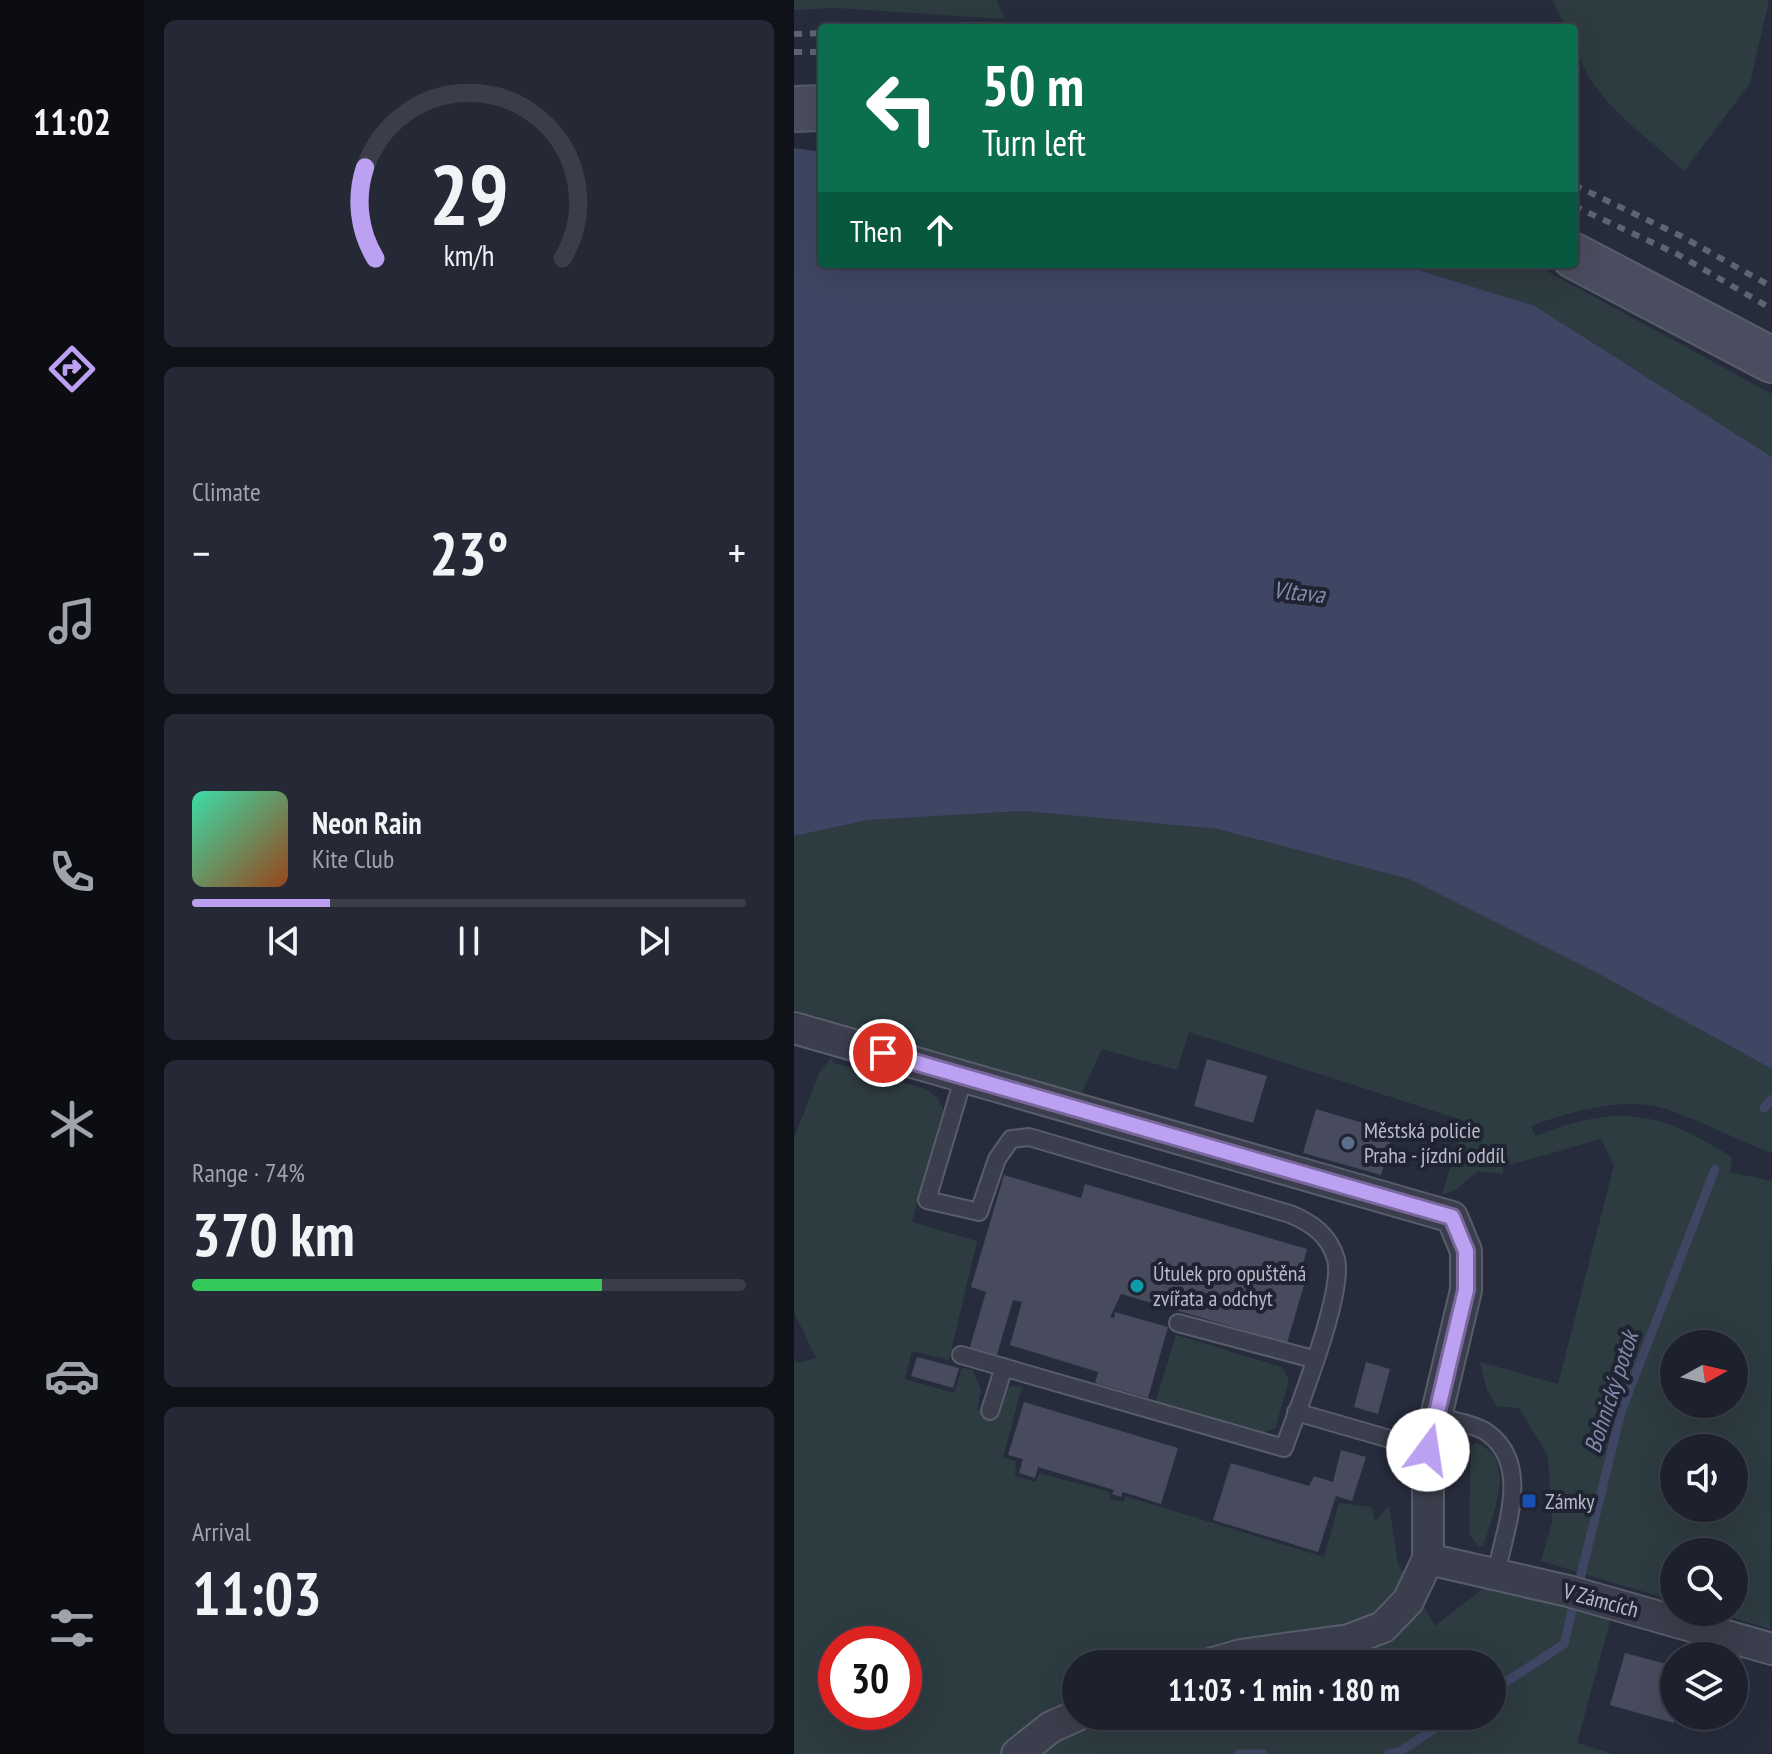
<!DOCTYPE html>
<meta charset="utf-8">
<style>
body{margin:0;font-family:"PT Sans Narrow",sans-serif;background:#252935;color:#f1f3f6;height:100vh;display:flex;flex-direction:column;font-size:30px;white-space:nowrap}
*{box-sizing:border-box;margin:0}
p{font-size:26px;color:#a0a3aa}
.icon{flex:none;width:44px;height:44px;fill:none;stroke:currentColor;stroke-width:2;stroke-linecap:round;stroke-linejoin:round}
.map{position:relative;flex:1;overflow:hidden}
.side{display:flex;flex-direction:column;gap:20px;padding:20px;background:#101219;width:650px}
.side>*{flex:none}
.hud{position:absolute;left:24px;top:24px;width:760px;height:244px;border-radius:8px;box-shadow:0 8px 32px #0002,0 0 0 2px #3b3e49;background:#0b6e4f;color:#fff;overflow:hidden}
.needle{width:52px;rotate:82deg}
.fabs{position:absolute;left:866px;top:1330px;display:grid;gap:16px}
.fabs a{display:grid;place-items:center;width:88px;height:88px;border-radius:50%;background:#1d212d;box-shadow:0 8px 32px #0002,0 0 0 2px #3b3e49;font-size:40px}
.speed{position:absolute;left:24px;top:1626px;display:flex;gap:16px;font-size:40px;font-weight:700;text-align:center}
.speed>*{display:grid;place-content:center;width:104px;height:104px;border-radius:50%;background:#1d212d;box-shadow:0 8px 32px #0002,0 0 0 2px #3b3e49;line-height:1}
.speed .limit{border:12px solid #d22;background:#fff;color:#111}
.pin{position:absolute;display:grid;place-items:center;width:68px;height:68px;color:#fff;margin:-34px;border:4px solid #fff;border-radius:50%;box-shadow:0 2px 8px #0007}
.me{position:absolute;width:88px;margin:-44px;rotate:14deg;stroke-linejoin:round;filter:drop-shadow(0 0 6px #0008)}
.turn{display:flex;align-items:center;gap:28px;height:168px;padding:0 32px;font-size:36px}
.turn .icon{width:104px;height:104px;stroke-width:2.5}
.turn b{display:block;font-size:56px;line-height:68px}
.then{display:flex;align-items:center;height:76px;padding:0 32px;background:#0003;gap:16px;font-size:30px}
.big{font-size:60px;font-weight:600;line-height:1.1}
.side .widget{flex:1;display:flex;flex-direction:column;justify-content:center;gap:12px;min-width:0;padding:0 28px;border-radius:12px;background:#252935}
.side .dial{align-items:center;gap:0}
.dial svg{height:208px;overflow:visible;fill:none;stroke:#3b3e49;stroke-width:7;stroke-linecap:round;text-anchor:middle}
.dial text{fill:#f1f3f6;stroke:none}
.song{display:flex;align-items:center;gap:24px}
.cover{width:96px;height:96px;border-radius:12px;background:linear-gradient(135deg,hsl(160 70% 55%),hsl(20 70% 35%))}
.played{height:8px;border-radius:4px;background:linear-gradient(90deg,#bca0f2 25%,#3b3e49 25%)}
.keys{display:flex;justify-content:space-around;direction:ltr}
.heat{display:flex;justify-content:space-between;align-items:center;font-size:44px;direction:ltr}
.charge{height:12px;border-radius:6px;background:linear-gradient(90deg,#34c759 74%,#3b3e49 0)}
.trip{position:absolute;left:268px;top:1650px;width:444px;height:80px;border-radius:40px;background:#1d212d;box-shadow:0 8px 32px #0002,0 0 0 2px #3b3e49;font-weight:600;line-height:80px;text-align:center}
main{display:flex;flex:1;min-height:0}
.dock{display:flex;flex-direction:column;width:144px;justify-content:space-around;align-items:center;background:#0c0d12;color:#a0a3aa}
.dock .icon{width:56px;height:56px}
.dock .active{color:#bca0f2}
.dock b{font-size:36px;color:#f1f3f6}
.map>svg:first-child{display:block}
</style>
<main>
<nav class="dock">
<b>11:02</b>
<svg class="icon active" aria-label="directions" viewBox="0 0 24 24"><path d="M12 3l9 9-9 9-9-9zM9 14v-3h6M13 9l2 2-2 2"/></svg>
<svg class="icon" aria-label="music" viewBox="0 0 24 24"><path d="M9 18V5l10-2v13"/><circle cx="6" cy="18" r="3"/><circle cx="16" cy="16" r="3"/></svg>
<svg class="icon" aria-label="phone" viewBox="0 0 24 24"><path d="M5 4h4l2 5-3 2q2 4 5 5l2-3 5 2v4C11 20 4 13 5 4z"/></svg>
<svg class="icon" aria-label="climate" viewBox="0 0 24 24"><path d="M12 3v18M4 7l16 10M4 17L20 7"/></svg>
<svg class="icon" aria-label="car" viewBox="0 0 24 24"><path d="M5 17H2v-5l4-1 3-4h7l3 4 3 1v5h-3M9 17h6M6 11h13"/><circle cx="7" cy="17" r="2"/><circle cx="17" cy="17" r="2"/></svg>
<svg class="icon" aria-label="filters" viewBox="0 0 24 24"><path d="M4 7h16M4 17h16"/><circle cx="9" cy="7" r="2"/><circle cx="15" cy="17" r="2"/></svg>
</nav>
<section class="side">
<div class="widget dial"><svg viewBox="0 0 100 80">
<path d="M14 69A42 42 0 1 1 86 69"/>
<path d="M14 69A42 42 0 0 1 10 34" stroke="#bca0f2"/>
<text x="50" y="56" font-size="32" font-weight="700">29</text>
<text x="50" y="72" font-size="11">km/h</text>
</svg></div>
<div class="widget"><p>Climate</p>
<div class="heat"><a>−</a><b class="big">23°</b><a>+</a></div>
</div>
<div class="widget">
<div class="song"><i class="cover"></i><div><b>Neon Rain</b><p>Kite Club</p></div></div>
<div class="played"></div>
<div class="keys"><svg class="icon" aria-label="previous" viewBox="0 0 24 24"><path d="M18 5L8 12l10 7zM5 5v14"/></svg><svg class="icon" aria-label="pause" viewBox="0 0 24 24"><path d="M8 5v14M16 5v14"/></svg><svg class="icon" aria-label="next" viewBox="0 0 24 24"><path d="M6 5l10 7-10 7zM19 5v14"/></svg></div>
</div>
<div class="widget"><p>Range · 74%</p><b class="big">370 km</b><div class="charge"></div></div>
<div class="widget"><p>Arrival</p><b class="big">11:03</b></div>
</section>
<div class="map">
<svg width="978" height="1754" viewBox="0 0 978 1754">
<rect width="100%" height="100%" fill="#272c3c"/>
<g fill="#2d3c41" fill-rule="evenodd">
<path d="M0,0H203L210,19L42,8L0,10Z"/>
<path d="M758,0H975L956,83L890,171C850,133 780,89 780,28H772Z"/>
<path d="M605,264H740L978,394V457L741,306Z"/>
<path d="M230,811L423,829L615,879L805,974L978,1069V1153C943,1140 910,1122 875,1110C832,1095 778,1111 737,1126L741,1136C825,1103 864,1111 938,1157L936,1172L978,1181L976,1629L919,1612H940V1552H880V1601L747,1561L758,1522L754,1456L725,1408L703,1406L693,1390L686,1362L764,1384L820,1165L807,1139L709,1167V1174L684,1171L660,1191L648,1194L671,1121L395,1032L383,1070L308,1049L287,1095L0,1020V836L74,820ZM880,1344H940V1404H880ZM880,1448H940V1508H880Z"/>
<path d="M37,1058L40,1063L132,1089L144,1098L149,1109L118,1222L183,1241L155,1360L118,1351L111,1379L160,1393L168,1368L179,1370L187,1390L183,1410L199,1414L211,1387L228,1386L209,1458L222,1461L221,1476L242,1482L245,1473L316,1492V1499L330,1502L331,1496L530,1557L545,1503L577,1507L581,1521L595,1506L604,1564L641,1626L691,1587L817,1618L783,1743L819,1754H0V1358L3,1363L22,1358L0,1312V1139L25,1073ZM42,1644H110V1712H42ZM282,1664H698V1716H282Z"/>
<path d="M382,1335L488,1367L495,1381L481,1428L466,1434L361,1404Z"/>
<path d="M682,1443C725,1459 698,1516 689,1547H685L675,1534L677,1447Z"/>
</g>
<path fill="#3f4663" d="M0,148L28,152V264H605L741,306L978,457V1069L805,974L615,879L423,829L230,811L74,820L0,836Z"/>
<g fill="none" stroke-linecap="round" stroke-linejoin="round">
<g stroke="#3f4663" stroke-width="9">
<path d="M970,1108L978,1099"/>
<path d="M698,1691L770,1644L827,1412L921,1169"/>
<path d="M445,1754H469"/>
<path d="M595,1754L605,1752L660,1716"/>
</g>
</g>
<g fill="#474b5d">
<path d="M413,1059L473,1076L459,1123L400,1106Z"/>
<path d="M522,1109L599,1132L587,1175L509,1153Z"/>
<path d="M210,1175L287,1198L291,1184L513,1249L504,1283L510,1285L493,1343L327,1294L316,1317L320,1318L321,1312L374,1327L354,1398L301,1383L304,1372L216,1345L228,1302L219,1300L202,1358L175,1350L192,1292L177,1287Z"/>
<path d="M123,1357L165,1368L159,1388L117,1376Z"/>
<path d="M572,1362L596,1369L584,1414L560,1407Z"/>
<path d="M230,1402L384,1448L367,1504L329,1492L327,1497L318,1494L320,1490L244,1467L241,1478L225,1473L229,1459L214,1455Z"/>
<path d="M547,1450L572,1457L558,1501L542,1496L524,1552L419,1520L437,1463L515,1486L520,1476L539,1482Z"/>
<path d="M831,1653L880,1666V1723L816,1705Z"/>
</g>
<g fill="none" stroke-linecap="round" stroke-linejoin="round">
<defs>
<g id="service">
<path d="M384,1323L519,1359"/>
<path d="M167,1355L490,1448C503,1411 551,1292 542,1259C535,1235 518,1223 496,1214L235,1137L217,1139L203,1159L185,1212L133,1200L170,1076"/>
<path d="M196,1411L210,1367"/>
<path d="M502,1412L634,1450"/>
<path d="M642,1416C657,1421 683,1424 695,1434C738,1467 710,1531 702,1574"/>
</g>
<g id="minor">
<path d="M0,1028L658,1217L672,1251V1290L634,1450V1559L614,1601L589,1627L555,1640L447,1655L416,1664"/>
<path d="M634,1559L774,1591L978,1649"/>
<path d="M223,1754L257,1727L282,1716"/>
</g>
<g id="secondary">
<path d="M0,109L28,108"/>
<path d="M780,256L978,360"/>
</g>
</defs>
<use href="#service" stroke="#595c6a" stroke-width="20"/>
<use href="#minor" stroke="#595c6a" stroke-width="34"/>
<use href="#secondary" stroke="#595c6a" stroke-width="48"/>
<use href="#service" stroke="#3b3e4c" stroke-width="16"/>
<use href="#minor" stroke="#3b3e4c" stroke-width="30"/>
<use href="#secondary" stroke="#494d5f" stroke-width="44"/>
<g stroke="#5f6475" stroke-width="6" stroke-dasharray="8 8" stroke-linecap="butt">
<path d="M0,34L28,33"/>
<path d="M0,52H28"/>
<path d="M780,185L887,236L978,287"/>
<path d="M780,206L883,254L978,309"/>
</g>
</g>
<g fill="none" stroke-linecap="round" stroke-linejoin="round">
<defs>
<path id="route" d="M89,1053L658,1217L672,1251V1290L634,1450"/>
</defs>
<use href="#route" stroke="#7a689d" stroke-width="20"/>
<use href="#route" stroke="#bca0f2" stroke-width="14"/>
</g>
<circle fill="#5c6f8a" stroke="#202331" stroke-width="3" cx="554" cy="1143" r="8"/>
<circle fill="#0f9aa8" stroke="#202331" stroke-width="3" cx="343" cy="1286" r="8"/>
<rect fill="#1a4fb4" stroke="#202331" stroke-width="3" x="727" y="1493" width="16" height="16" rx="4"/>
<g text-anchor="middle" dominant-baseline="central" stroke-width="8" stroke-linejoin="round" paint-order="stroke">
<g font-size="22" fill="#b7bac7" stroke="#202331" text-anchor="start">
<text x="570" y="1130">Městská policie<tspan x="570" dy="25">Praha - jízdní oddíl</tspan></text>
<text x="359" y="1273">Útulek pro opuštěná<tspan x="359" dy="25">zvířata a odchyt</tspan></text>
<text x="751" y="1501">Zámky</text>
</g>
<g font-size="22" fill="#b7bac7" stroke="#202331">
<text transform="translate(807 1600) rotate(15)">V Zámcích</text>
</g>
<g font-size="24" font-style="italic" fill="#828bab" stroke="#202331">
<text transform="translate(505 592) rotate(6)">Vltava</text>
<text transform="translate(817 1392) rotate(-72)">Bohnický potok</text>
</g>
</g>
</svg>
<div class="fabs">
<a><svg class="needle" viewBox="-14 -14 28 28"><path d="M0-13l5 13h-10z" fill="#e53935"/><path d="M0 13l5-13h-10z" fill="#a0a3aa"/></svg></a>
<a><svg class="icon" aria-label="sound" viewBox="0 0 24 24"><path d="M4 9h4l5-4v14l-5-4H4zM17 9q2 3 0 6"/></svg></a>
<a><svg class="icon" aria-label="search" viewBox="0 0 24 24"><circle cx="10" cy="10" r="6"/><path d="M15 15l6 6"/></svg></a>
<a><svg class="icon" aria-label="layers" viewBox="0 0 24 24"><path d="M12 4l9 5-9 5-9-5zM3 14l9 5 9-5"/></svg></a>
</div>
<div class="speed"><div class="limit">30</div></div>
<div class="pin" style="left:89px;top:1053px;background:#d93025"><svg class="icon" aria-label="arrive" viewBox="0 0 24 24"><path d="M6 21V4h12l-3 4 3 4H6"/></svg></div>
<svg class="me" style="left:634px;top:1450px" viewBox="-20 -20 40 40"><circle r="19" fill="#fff"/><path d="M0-13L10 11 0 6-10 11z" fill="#bca0f2"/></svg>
<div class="trip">11:03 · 1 min · 180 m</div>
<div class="hud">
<div class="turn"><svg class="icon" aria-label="left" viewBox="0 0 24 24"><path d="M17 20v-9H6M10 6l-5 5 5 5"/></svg><div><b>50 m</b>Turn left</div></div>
<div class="then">Then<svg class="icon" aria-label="ahead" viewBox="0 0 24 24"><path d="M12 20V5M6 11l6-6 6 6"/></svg></div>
</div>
</div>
</main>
